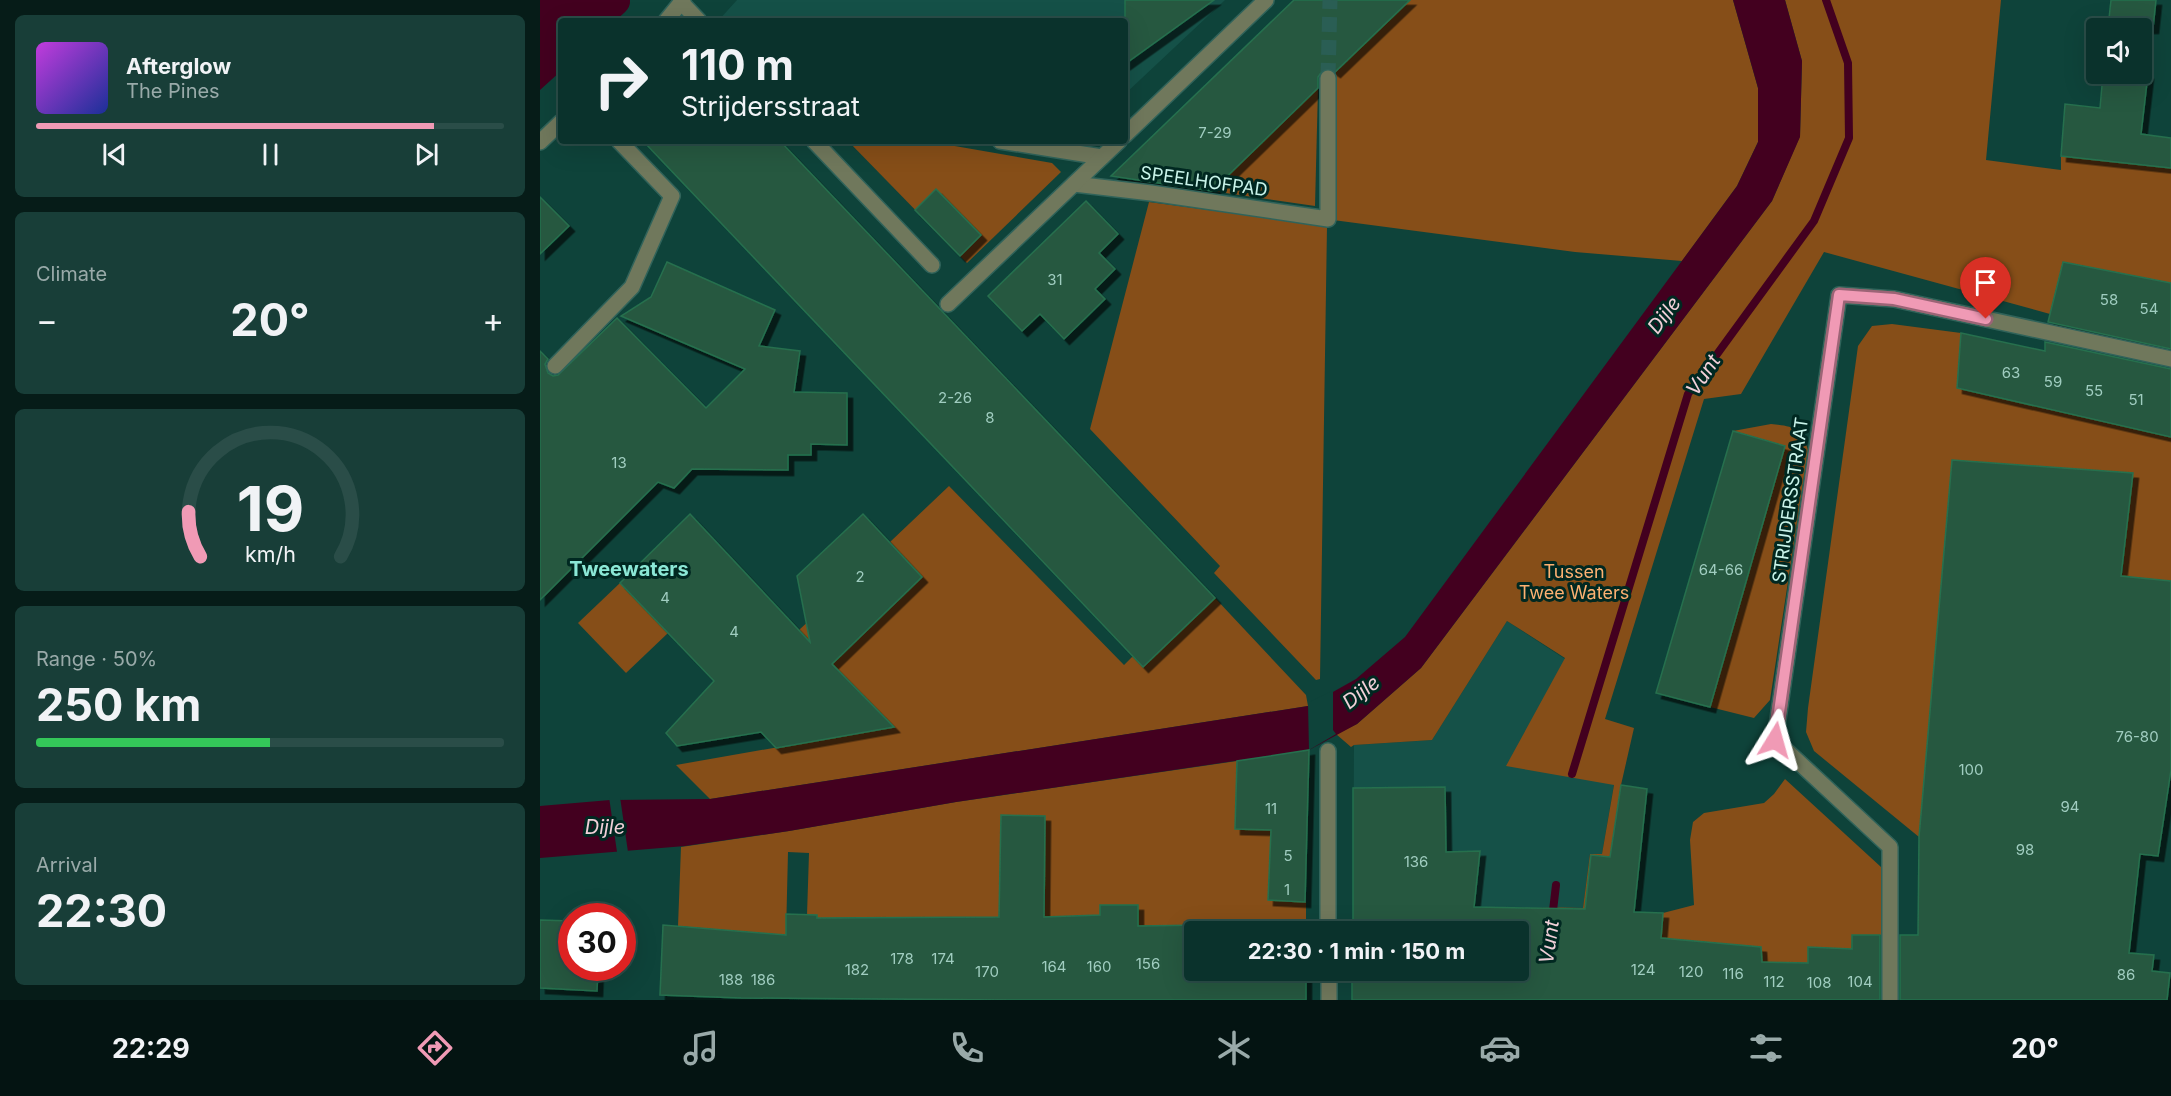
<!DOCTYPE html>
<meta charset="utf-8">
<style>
body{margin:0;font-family:Inter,sans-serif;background:#183e38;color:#f1f3f6;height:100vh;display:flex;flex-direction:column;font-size:22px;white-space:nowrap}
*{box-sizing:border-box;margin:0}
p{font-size:20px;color:#99aaa9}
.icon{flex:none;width:33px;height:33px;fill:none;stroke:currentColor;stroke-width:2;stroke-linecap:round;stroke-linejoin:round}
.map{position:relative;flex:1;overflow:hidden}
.drawer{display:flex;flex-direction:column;gap:15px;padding:15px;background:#061c18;width:540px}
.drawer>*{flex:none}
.guide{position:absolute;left:18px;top:18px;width:570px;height:126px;border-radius:6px;box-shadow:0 6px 24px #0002,0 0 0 2px #2a4d48;background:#0a322c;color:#f1f3f6;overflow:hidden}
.tools{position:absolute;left:1546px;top:18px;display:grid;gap:12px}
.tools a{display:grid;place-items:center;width:66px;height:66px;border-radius:6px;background:#0a322c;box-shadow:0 6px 24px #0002,0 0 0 2px #2a4d48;font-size:30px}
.speed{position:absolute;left:18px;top:903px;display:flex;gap:12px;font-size:30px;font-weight:700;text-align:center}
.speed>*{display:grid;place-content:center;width:78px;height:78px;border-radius:50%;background:#0a322c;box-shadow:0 6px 24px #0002,0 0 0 2px #2a4d48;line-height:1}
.speed .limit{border:9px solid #d22;background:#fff;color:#111}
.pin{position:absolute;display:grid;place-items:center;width:51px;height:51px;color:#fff;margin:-62px -26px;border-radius:50% 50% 50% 0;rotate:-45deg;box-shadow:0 0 6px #0007}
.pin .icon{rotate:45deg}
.me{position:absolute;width:66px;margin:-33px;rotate:8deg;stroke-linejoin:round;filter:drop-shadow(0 0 4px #0008)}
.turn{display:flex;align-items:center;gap:21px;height:126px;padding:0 24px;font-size:27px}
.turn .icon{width:78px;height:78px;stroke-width:2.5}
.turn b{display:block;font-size:42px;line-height:51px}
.big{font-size:45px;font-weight:700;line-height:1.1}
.drawer .card{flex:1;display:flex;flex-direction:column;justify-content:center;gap:9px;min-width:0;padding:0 21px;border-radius:9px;background:#183e38}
.drawer .dial{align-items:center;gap:0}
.dial svg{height:156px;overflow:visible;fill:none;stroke:#2a4d48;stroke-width:7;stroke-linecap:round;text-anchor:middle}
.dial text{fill:#f1f3f6;stroke:none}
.song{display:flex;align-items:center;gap:18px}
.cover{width:72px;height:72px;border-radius:9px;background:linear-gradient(135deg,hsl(290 70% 55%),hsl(230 70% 35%))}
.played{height:6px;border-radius:3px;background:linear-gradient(90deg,#f09ab5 85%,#2a4d48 85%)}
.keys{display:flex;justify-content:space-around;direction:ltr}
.heat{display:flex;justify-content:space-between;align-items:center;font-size:33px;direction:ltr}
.charge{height:9px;border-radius:4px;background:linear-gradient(90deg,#34c759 50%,#2a4d48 0)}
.trip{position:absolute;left:644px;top:921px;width:345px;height:60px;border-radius:6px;background:#0a322c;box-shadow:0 6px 24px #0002,0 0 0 2px #2a4d48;font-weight:700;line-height:60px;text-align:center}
.tabs{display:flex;height:96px;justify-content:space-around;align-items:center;background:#041412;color:#99aaa9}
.tabs .icon{width:42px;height:42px}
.tabs .selected{color:#f09ab5}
.tabs b{font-size:27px;color:#f1f3f6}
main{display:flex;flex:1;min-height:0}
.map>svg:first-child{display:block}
</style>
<main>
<section class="drawer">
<div class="card">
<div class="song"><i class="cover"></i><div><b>Afterglow</b><p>The Pines</p></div></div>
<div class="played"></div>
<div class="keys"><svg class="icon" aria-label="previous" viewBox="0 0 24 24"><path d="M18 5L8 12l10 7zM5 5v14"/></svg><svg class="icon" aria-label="pause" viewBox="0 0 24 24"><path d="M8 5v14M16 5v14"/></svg><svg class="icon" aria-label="next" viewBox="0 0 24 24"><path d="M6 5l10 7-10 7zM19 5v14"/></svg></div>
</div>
<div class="card"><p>Climate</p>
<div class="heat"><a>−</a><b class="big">20°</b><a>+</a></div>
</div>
<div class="card dial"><svg viewBox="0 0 100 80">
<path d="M14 69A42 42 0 1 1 86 69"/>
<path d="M14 69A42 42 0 0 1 8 46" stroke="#f09ab5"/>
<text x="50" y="56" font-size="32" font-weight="700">19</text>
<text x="50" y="72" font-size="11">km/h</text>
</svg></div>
<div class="card"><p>Range · 50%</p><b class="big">250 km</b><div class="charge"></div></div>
<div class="card"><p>Arrival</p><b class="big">22:30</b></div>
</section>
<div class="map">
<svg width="1631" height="1000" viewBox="0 0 1631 1000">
<defs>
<filter id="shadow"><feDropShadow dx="5.5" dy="5.5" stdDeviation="0" flood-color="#0009"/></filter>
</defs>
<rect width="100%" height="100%" fill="#0e433a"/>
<g fill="#155148">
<path d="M197,0H685L585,94V21H178Z"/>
<path d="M967,621L1025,659L1074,784L1062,854H1050L1043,908L934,907L931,931L813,932L814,745L892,740Z"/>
</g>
<g fill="#864e18">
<path d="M870,0H1193L1218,88V142L1197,186L1142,261L1035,252L793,220L796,71Z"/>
<path d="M1245,0H1461L1446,160L1521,170V156L1631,168V283L1523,262L1510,314L1284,252L1201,394L1164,399L1065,719L1094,728L1081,785V858L1051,855L1045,909L999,907L1043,908L1050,854H1062L1074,785L966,766L1025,658L967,621L892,740L814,745L811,747L796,734L817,724L881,668L1232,201L1260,136L1262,61Z"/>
<path d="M778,88L775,206L672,191Z"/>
<path d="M308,141H386L512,163L521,172L427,263Z"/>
<path d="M609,202L787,226L780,679L776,680L674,573L680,566L550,429Z"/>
<path d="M1352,324L1421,333L1417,388L1631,437V581L1582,576L1592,473L1379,837L1274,751L1266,732L1268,708L1318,346L1332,326Z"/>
<path d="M1231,424C1253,426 1262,428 1268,450L1230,700L1214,718L1170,707L1245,446L1193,431Z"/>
<path d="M409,486L584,665L593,656L603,667L675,598L766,695L768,706L170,799L136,765L353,727L259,630L285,606L382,577L350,542Z"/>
<path d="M80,583L128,633L86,673L38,623Z"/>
<path d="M697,761L695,829L731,830L728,900L766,902V931H730L729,924L598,926V905L561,906L560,932L504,917L505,816L462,815L458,942L276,939L277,915H267L269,853L248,852L246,935L138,926L141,847L249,831L416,802Z"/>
<path d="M1245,779L1341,867L1343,935H1312L1311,963L1290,948L1269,947L1268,963L1222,962L1221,947L1121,938L1123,913L1154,905L1150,840L1153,822L1164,813L1224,803L1234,794Z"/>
</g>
<g fill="#43001f">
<path d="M0,0H90C91,10 81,15 75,21H21V71L0,90Z"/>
<path d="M1193,0H1245L1262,61L1260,137L1232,201L881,668L817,724L769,750L416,802L249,831L145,846L0,858V806L70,800L170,799L768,706L816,679L865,637L1197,186L1218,142V88Z"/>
</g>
<g fill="#0e433a">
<path d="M793,690V730L796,734L769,750L768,703Z"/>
<path d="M69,797H80L88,852H77Z"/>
</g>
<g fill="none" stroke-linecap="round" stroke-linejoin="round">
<g stroke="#43001f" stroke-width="8">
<path d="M1032,774L1148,394L1274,221L1309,138L1308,63L1286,0"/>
<path d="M1012,919L1016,885"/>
</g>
</g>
<g fill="#275840" stroke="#25704e" stroke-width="1.5" filter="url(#shadow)">
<path d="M585,0H674L585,64Z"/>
<path d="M754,0H870L795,72L789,68L783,70L778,77V88L672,191L571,176Z"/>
<path d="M1571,0H1616L1613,28H1568Z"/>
<path d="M1563,74H1608L1601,134L1631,138V168L1521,156L1525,104L1560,108Z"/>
<path d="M103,141H240L675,598L603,667Z"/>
<path d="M396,189L441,235L420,256L375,210Z"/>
<path d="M0,197L29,226L0,254Z"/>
<path d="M546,201L578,234L559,253L575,269L555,289L565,299L524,339L500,314L482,331L448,296Z"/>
<path d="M127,262L235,310L219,346L260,351L254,392L307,393V445L271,444V455H248V470L152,469L134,488L118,482L0,600V351L8,359L5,364L8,373L13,376L18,375L77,318L166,408L205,369L81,316L111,297Z"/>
<path d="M1523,262L1631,283V349L1508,322Z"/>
<path d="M1421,333L1505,351V342L1631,369V437L1417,388Z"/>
<path d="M1193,431L1245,446L1170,707L1116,693Z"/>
<path d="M1412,460L1593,473L1581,576L1631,581V770L1618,856L1600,854L1589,953L1614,955L1612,971L1630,973L1627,1000H1360V935H1378L1379,837Z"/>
<path d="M150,514L270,642L257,576L323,514L382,577L292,664L354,727L236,748L221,732L137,746L126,733L174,681L80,583Z"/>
<path d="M769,750L765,902L728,900L731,830L695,829L697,761Z"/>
<path d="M1081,785L1107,789L1094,912L1123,913L1121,938L1221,947L1222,962L1268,963V947L1312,949V935H1340V1000H812V970H978V932H813V788L905,787L906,852L940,851L934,907L1045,909L1051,855L1070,857Z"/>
<path d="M461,815L505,816L504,917L560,915V905H598V926L729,924L730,932H654V970H766V1000H468L201,998L120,995L123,925L246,935V914L277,915V918L459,917Z"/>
<path d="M0,920L32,921V968H58L57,991L0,988Z"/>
</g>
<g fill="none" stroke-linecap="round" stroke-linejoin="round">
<path stroke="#2a5e54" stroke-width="15" stroke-dasharray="15 8" stroke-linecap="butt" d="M788,78L790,0"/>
<defs>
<g id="minor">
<path d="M141,2L159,21"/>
<path d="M126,21L143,0"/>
<path d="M585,135L726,0"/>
<path d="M274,141L392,265"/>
<path d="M460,141L562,157"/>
<path d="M0,142L21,122"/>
<path d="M534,184L611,193L788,219V78"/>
<path d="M408,304L579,141"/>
<path d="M15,366L92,287L132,196L79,141"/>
<path d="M788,751V932"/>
<path d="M789,970V1000"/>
<path d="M1350,1000V847L1235,740L1299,295L1354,299L1631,359"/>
</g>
</defs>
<use href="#minor" stroke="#30635a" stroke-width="18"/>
<use href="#minor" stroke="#70785c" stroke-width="15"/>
</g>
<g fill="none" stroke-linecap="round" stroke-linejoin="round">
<defs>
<path id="route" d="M1235,740L1299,295L1354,299L1446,319"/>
</defs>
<use href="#route" stroke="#9c6476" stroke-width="15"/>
<use href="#route" stroke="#f09ab5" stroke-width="10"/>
</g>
<g text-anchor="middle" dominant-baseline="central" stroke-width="6" stroke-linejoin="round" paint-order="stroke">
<g font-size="15" fill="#a0cdc0">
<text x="675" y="132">7-29</text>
<text x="515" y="279">31</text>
<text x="1569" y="299">58</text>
<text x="1609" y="308">54</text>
<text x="1471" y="372">63</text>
<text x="1513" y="381">59</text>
<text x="1554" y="390">55</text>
<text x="415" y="397">2-26</text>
<text x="1596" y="399">51</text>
<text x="450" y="417">8</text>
<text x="79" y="462">13</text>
<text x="1181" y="569">64-66</text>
<text x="320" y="576">2</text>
<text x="125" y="597">4</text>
<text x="194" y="631">4</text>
<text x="1597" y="736">76-80</text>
<text x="1431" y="769">100</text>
<text x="1530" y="806">94</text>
<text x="731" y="808">11</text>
<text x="1485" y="849">98</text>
<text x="748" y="855">5</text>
<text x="876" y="861">136</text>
<text x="747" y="889">1</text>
<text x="362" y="958">178</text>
<text x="403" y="958">174</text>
<text x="608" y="963">156</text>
<text x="514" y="966">164</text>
<text x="559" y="966">160</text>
<text x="317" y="969">182</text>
<text x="1103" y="969">124</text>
<text x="447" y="971">170</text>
<text x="1151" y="971">120</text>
<text x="1193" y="973">116</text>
<text x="1586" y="974">86</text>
<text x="191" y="979">188</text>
<text x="223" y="979">186</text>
<text x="1234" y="981">112</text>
<text x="1320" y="981">104</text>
<text x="1279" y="982">108</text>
</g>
<g font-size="18" fill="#c9f4ea" stroke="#002821">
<text transform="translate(664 181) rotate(8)">SPEELHOFPAD</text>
<text transform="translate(1250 500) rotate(-82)">STRIJDERSSTRAAT</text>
</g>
<g font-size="18" fill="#fcb172" stroke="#002821">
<text x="1034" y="571">Tussen<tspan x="1034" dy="21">Twee Waters</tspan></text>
</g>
<g font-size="20" font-style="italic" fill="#f2d0d9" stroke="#002821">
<text transform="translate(1124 315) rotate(-53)">Dijle</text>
<text transform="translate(1163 375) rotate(-56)">Vunt</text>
<text transform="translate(821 692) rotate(-38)">Dijle</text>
<text x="65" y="827">Dijle</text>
<text transform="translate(1009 942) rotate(-82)">Vunt</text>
</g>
<g font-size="20" font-weight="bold" fill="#8be8d6" stroke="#002821">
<text x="89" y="569">Tweewaters</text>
</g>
</g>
</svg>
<div class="tools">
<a><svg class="icon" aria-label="sound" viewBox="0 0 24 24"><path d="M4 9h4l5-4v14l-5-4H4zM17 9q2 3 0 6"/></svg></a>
</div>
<div class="speed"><div class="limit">30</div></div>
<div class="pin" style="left:1446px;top:319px;background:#d93025"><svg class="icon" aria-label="arrive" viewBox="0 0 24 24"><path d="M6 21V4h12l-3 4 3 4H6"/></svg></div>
<svg class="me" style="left:1235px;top:740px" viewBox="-20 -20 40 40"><path d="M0-17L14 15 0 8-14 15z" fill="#f09ab5" stroke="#fff" stroke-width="4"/></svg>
<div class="trip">22:30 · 1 min · 150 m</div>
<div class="guide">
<div class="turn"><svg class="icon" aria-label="right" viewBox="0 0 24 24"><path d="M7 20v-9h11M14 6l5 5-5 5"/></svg><div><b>110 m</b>Strijdersstraat</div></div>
</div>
</div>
</main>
<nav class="tabs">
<b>22:29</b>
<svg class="icon selected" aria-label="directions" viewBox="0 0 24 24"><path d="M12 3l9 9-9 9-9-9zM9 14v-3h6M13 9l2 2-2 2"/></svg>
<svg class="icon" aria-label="music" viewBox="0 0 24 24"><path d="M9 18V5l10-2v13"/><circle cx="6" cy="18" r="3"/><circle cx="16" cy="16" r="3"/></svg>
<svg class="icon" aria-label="phone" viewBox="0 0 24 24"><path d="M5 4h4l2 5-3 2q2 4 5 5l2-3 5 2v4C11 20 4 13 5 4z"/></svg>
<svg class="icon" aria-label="climate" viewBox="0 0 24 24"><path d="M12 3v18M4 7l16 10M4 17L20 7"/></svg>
<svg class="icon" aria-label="car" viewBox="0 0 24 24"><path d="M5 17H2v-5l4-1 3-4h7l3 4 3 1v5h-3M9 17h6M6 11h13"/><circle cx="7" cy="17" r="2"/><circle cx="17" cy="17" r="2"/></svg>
<svg class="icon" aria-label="filters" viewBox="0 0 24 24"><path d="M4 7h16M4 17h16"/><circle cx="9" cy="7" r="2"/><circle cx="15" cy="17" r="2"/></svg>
<b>20°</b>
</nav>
